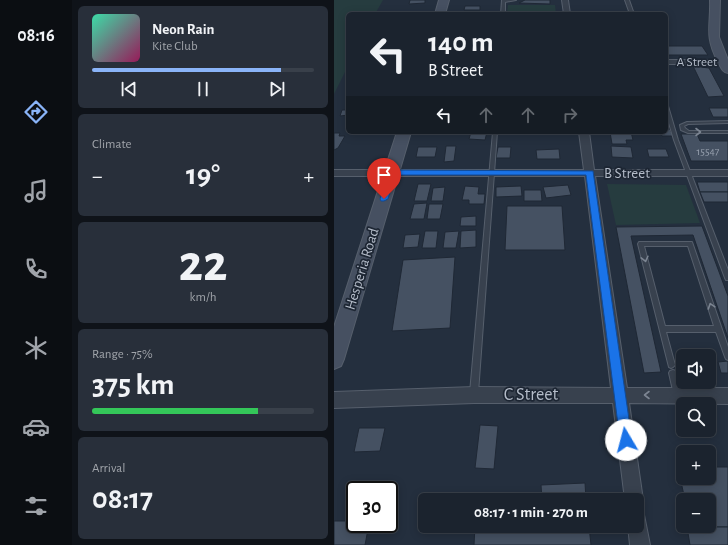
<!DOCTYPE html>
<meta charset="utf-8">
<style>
body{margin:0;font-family:"Alegreya Sans",sans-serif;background:#282f3a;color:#f1f3f6;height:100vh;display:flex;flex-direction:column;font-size:15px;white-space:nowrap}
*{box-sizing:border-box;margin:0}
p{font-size:13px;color:#a0a4aa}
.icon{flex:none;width:22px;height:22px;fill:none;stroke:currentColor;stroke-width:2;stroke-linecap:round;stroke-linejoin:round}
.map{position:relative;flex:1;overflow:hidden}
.panel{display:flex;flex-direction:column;gap:6px;padding:6px;background:#0f1319;width:262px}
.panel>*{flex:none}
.banner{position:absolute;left:12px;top:12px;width:322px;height:122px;border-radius:6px;box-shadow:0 2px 10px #0003,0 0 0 1px #39404a;background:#1b232e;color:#f1f3f6;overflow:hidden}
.controls{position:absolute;left:342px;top:349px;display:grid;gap:8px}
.controls a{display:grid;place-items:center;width:40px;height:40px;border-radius:6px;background:#1b232e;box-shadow:0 2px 10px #0003,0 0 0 1px #39404a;font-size:20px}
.speed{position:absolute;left:12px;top:481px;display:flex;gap:8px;font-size:20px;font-weight:700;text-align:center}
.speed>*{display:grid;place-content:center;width:52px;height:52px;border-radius:50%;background:#1b232e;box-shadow:0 2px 10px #0003,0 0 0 1px #39404a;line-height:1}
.speed .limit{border:2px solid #111;border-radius:6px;background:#fff;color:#111}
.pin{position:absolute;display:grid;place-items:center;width:34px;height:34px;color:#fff;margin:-41px -17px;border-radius:50% 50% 50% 0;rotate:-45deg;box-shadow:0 0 4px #0007}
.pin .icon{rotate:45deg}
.me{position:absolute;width:44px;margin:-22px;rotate:352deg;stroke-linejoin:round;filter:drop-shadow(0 0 3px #0008)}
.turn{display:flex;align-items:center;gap:14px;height:84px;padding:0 16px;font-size:18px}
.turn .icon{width:52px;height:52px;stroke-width:2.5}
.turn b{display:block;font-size:28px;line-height:34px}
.lanes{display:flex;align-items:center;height:38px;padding:0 16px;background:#0003;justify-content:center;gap:20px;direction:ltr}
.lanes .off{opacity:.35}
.big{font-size:30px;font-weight:700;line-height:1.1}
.panel .card{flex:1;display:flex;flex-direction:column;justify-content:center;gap:6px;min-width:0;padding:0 14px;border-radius:6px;background:#282f3a}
.panel .dial{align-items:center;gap:0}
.dial b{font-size:52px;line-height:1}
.song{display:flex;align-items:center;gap:12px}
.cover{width:48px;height:48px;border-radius:6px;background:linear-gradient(135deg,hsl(160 70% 55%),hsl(330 70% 35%))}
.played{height:4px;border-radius:2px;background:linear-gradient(90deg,#8ab4f8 85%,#39404a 85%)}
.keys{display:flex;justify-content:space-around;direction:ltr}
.heat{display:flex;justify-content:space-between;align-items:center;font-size:22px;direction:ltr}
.charge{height:6px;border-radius:3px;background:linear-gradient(90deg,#34c759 75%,#39404a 0)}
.trip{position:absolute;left:84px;top:493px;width:226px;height:40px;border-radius:6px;background:#1b232e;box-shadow:0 2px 10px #0003,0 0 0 1px #39404a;font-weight:700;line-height:40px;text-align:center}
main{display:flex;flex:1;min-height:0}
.dock{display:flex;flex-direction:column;width:72px;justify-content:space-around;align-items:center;background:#0b0e12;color:#a0a4aa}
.dock .icon{width:28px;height:28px}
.dock .active{color:#8ab4f8}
.dock b{font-size:18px;color:#f1f3f6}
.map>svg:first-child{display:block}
</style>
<main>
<nav class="dock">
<b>08:16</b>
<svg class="icon active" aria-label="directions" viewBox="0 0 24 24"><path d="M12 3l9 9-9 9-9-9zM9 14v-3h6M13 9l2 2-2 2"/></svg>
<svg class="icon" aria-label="music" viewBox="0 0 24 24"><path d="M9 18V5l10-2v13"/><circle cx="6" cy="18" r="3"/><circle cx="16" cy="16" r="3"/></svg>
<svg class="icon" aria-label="phone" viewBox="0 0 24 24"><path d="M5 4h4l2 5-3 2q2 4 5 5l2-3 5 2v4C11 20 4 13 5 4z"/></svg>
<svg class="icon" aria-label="climate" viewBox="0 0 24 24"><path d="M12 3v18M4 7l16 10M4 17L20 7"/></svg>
<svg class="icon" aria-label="car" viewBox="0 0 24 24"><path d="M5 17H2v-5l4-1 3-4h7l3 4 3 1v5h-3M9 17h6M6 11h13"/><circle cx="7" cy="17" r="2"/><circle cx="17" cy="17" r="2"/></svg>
<svg class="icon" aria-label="filters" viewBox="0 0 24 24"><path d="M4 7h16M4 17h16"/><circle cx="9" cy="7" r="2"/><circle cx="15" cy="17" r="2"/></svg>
</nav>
<section class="panel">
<div class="card">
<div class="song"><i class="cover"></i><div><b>Neon Rain</b><p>Kite Club</p></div></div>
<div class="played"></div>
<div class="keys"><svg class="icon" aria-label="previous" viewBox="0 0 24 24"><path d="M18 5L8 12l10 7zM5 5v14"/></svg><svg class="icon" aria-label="pause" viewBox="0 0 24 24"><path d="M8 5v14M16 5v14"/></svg><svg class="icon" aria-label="next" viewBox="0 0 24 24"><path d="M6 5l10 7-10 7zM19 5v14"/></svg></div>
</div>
<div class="card"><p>Climate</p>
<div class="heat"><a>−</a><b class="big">19°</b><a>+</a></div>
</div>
<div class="card dial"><b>22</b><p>km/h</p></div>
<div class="card"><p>Range · 75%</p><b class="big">375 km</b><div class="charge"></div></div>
<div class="card"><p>Arrival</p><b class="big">08:17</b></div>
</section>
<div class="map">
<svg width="394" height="545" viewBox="0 0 394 545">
<rect width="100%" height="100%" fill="#242f3e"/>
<g fill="#263c3f">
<path d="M0,0H49L41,14H14V66L0,94Z"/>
<path d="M174,5H221L222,14H173Z"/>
<path d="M273,184L352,185L366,223L282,225Z"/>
</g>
<g fill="#455162" stroke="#1f2835">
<path d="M76,0H91V3L75,4Z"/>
<path d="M191,0H216V4L185,3Z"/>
<path d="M131,6H146V10H130Z"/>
<path d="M332,46H368L374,55H334Z"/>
<path d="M359,66L375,68L390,96L374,97Z"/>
<path d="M14,108V115L6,116L8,110H13Z"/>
<path d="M375,108H394V117H379Z"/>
<path d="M332,129H336L339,136H328L326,132H332Z"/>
<path d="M137,132H153L151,140L135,139Z"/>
<path d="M276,132H297L299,140H292L293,144H278Z"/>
<path d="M0,133H6L5,136H11L4,148L0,150Z"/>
<path d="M347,134H363L366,141H394V161H357Z"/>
<path d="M112,146H122L120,161L110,162Z"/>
<path d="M277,146L297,147L299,158L278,157Z"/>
<path d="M84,147H103L101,157H82Z"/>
<path d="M164,147H177L176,158H162Z"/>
<path d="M225,149L226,159H203L202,150Z"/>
<path d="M313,149H332L335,157H315Z"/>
<path d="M363,182H394V192H366Z"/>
<path d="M84,184H97L93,201H80Z"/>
<path d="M234,185L237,195L212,198L209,187Z"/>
<path d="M131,186L145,187L144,194H151L150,204H135V200H128Z"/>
<path d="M187,186L188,196L162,197V187Z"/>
<path d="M111,187L109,201H97L99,188Z"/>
<path d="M190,190H207L208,201H190Z"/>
<path d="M366,192H394V202H370Z"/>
<path d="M93,203L90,219H76L80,204Z"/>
<path d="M95,204H109L106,219H93Z"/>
<path d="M173,206H228L231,250H171Z"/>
<path d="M142,216V226H126L127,217Z"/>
<path d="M368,226L394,296V338L359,235L297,236L327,372L310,373L282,227Z"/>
<path d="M142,230V247L126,248L127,231Z"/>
<path d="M91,231H104L102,248H88Z"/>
<path d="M125,231L122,248H109L111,232Z"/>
<path d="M86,234L84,247L69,248L71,235Z"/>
<path d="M121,257L116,328L58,331L69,260Z"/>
<path d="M394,361V373H387L384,362Z"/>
<path d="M146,425L164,426L160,469L141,468Z"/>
<path d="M25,428H51L46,451L20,452Z"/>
<path d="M375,467H394V527H357L375,526V500H351L344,468H349V478H375Z"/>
<path d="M251,483L252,500H208L207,485Z"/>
<path d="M0,521H21V524H35L31,545H0Z"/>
<path d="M141,526H255L257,545H140Z"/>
<path d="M353,527H394V545H356Z"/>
</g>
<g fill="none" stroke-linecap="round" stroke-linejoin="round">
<defs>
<g id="service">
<path d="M168,0H182L171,2V14H167Z"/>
<path d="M291,0H295L300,14H296Z"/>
<path d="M332,105L334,106L344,140L394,270V280H392L391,278L340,140L332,113Z"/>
<path d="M394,121V123L354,124L350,126L351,128L355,131H394V133H354L347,130L346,125L353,122Z"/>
<path d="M159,132H163L144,393L143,396L140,397L137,396L136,393Z"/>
<path d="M305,242H358L394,347V360L392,359L391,357L382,332H332L341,365L339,367L337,368L335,367L304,244ZM310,246H354L380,326H331Z"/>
<path d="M339,370L342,371L343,373L348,395L347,398L344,399L341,398L340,395L335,373L336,371Z"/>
</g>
<g id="minor">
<path d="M228,0H234L236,14H230Z"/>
<rect x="332" y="60" width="62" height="4"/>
<path d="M245,132H255L260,170H394V176H261L293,388H394V404L295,403L309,500L307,507L303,508V500H291L279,403H140L0,408V392L140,387L277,388L251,176H0V170H250Z"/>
<path d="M303,513L310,515L316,545H296L294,526H303Z"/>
</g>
<g id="secondary">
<path d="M105,0H115L111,14H101Z"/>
<path d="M376,0H386L385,37L394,60V73C388,72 387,67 384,62C370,35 377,27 376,0Z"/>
<path d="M63,132H77L10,359L7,366L0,369V327Z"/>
</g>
</defs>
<use href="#service" stroke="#565f6c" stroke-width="2"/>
<use href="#minor" stroke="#565f6c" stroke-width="2"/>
<use href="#secondary" stroke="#565f6c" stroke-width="2"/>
<use href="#service" fill="#38414e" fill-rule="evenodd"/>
<use href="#minor" fill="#38414e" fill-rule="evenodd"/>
<use href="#secondary" fill="#465061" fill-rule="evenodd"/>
</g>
<defs><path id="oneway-chevron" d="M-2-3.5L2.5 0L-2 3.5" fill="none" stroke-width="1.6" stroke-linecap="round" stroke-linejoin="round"/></defs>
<g stroke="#7c8592">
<use href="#oneway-chevron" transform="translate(364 132)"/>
<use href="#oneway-chevron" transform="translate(311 259) rotate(76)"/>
<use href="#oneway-chevron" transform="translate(377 306) rotate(-108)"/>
<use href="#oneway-chevron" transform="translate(313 395) rotate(-180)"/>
</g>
<path fill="#1a73e8" stroke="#114b97" d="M58,170L259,171L298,440L296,444L292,446L287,444L286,440L252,175H61L54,199L50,201H47L46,199L54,173Z"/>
<g text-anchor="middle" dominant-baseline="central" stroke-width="3.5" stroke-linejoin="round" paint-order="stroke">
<g font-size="11" fill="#98a1af">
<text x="374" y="151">15547</text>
</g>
<g font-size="13" fill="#b4bcc9" stroke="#1d2633">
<text x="363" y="62">A Street</text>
</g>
<g font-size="15" fill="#b4bcc9" stroke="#1d2633">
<text x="293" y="173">B Street</text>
<text transform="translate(28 269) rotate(-73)">Hesperia Road</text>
</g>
<g font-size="18" fill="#b4bcc9" stroke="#1d2633">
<text x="197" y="395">C Street</text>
</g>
</g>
</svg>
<div class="controls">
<a><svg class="icon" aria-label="sound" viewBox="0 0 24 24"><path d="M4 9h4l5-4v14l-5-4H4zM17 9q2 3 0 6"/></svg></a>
<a><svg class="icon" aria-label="search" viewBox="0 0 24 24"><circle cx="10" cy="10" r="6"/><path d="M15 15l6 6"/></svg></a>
<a>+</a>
<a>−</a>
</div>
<div class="speed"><div class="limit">30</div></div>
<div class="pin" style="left:50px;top:199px;background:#d93025"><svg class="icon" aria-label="arrive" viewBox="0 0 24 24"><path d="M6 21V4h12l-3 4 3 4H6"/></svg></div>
<svg class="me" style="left:292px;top:440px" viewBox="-20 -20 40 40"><circle r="19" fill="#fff"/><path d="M0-13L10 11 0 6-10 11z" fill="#1a73e8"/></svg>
<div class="trip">08:17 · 1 min · 270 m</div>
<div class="banner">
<div class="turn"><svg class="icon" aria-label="left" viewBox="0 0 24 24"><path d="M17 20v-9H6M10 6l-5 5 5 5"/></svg><div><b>140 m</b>B Street</div></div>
<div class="lanes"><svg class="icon" aria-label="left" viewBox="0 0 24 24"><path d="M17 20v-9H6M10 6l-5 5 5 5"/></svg><svg class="icon off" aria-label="ahead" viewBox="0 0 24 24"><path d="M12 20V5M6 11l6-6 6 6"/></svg><svg class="icon off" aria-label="ahead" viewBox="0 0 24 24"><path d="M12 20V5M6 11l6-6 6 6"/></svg><svg class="icon off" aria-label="right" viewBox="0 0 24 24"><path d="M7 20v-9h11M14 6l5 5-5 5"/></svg></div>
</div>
</div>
</main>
